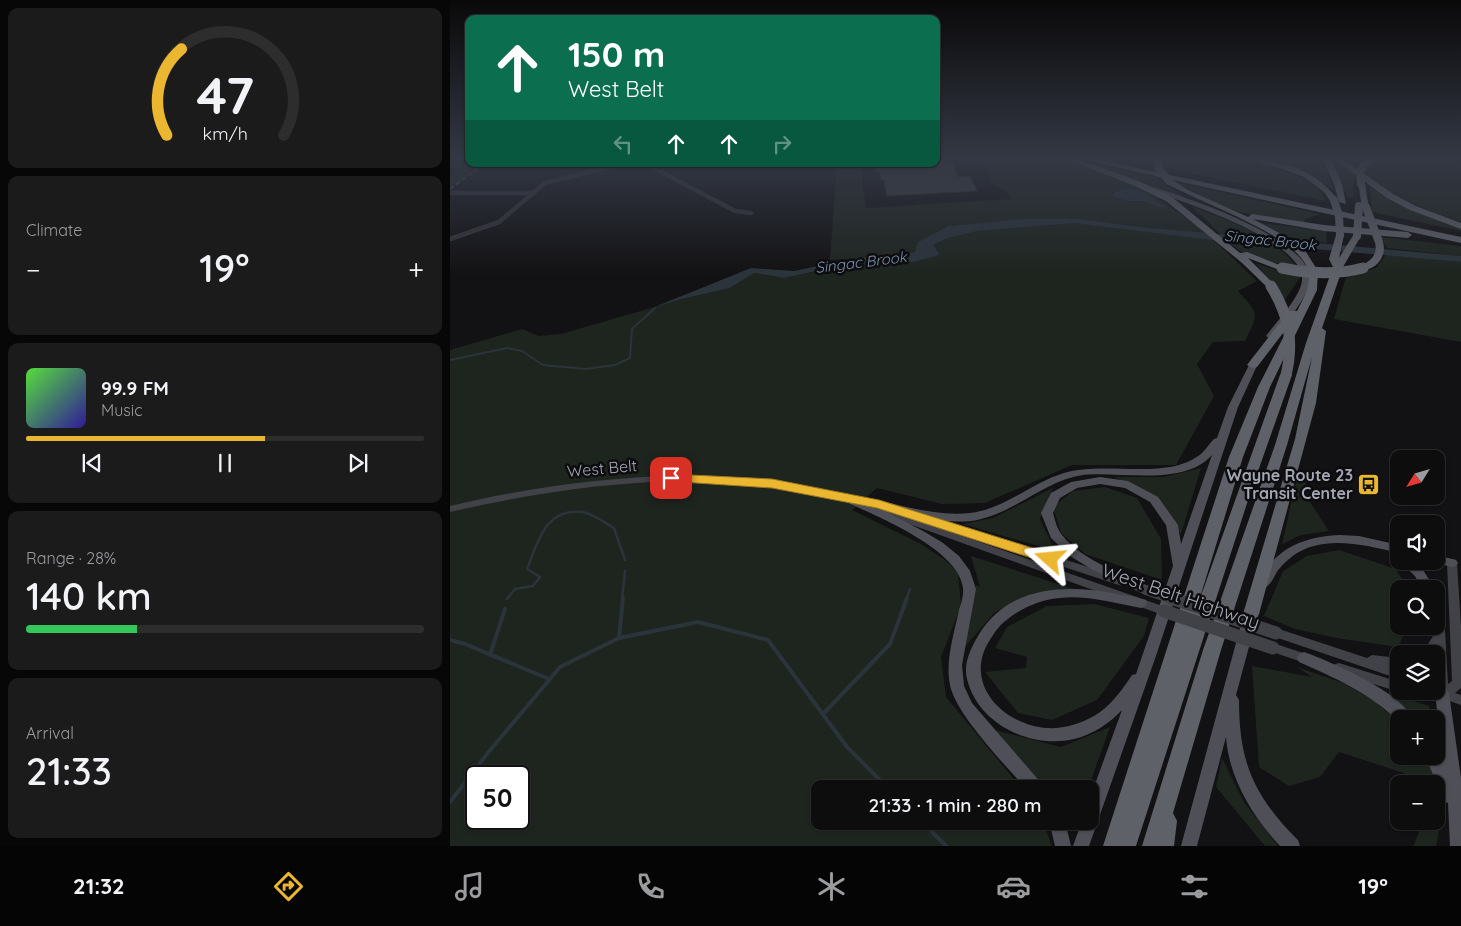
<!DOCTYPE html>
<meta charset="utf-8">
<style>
body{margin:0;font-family:Quicksand,sans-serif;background:#1c1b1c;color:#f1f3f6;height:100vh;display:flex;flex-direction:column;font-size:19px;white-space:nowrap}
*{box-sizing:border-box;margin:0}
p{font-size:16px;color:#9b9c9e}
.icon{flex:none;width:28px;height:28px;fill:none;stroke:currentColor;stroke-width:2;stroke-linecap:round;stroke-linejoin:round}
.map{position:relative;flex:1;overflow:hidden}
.panel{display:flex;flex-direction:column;gap:8px;padding:8px;background:#080708;width:450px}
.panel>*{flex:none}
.guide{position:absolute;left:15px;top:15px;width:475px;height:152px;border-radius:10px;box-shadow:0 1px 4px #0004,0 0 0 1px #2e2d2e;background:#0b6e4f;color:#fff;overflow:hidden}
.needle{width:32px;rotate:233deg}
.controls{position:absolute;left:940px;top:450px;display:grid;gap:10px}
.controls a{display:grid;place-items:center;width:55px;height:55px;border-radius:10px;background:#0e0d0e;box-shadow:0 1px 4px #0004,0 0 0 1px #2e2d2e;font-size:25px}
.speed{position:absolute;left:15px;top:765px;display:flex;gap:10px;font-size:25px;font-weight:700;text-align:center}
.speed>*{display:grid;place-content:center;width:65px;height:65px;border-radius:50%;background:#0e0d0e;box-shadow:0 1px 4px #0004,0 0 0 1px #2e2d2e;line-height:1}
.speed .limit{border:2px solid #111;border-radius:8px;background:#fff;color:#111}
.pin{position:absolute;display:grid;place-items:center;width:42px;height:42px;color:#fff;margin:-21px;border-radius:10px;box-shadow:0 2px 8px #0006}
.me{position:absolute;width:55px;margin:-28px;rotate:288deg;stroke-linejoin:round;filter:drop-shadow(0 0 4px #0008)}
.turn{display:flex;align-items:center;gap:18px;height:105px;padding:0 20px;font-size:22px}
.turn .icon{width:65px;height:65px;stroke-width:2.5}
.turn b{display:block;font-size:35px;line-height:42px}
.lanes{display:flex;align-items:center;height:48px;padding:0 20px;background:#0003;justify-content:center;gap:25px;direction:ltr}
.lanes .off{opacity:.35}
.big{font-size:38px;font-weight:600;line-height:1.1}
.panel .card{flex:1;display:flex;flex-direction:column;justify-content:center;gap:8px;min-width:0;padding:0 18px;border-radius:10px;background:#1c1b1c}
.panel .dial{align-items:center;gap:0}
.dial svg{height:130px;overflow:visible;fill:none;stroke:#2e2d2e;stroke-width:7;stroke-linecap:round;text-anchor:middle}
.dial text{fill:#f1f3f6;stroke:none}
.song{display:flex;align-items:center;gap:15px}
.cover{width:60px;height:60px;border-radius:8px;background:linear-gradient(135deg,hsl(110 70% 55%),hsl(250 70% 35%))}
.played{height:5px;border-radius:2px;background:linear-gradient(90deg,#ecb730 60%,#2e2d2e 60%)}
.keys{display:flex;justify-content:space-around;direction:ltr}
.heat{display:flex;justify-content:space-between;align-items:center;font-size:28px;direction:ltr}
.charge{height:8px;border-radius:4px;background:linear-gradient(90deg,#34c759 28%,#2e2d2e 0)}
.trip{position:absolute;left:361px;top:780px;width:288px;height:50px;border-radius:10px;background:#0e0d0e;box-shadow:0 1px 4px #0004,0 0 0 1px #2e2d2e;font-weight:600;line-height:50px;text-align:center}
.menu{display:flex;height:80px;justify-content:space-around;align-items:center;background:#060506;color:#9b9c9e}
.menu .icon{width:35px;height:35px}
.menu .current{color:#ecb730}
.menu b{font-size:22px;color:#f1f3f6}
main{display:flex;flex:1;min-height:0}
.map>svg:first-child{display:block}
</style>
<main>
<section class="panel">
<div class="card dial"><svg viewBox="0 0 100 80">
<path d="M14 69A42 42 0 1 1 86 69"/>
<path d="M14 69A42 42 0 0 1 23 16" stroke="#ecb730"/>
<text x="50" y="56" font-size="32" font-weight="700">47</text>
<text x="50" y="72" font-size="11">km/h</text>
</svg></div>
<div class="card"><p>Climate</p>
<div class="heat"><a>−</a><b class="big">19°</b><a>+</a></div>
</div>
<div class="card">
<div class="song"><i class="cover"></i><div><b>99.9 FM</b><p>Music</p></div></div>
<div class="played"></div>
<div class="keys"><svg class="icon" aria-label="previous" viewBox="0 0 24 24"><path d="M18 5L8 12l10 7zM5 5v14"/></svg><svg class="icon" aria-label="pause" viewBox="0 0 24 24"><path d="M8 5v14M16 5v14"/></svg><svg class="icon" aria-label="next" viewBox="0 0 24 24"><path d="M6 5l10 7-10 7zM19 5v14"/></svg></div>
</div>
<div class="card"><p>Range · 28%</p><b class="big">140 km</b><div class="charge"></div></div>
<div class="card"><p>Arrival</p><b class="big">21:33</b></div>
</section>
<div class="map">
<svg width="1011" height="846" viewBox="0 0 1011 846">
<rect width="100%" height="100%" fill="#121113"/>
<g fill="#1e251f" fill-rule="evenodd">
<path d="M532,159H610L636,166L701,193L754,231L807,281L788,291C809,314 809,313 795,341L763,342L747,364L764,396L726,465H622L535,503L492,504L427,488L402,510L471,544L495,560L508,572L511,606L491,657L496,697L572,789H370V821H593L602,846H0V350L72,329L89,336L111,334L232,299L280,288L304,273L334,278L399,264L464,262L490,255L482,245L498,238L570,220L498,226L468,242L466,252L434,257L380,260L387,164H410L416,208L562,199L556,190L544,186ZM26,776H69V819H26Z"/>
<path d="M718,159C738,159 760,157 780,159C804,162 869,175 875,201L717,168Z"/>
<path d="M798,159H873L884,190L847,170Z"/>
<path d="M880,159H884L904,174L903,198L897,197L893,184Z"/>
<path d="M934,159H1005L1011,162V222L985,213L936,191L917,175L920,166Z"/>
<path d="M19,161V164H34L0,190V177L9,171L0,167Z"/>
<path d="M636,162L704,177L738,200Z"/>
<path d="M728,183L870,214L856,219L852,224L779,210Z"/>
<path d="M920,187L938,197L1011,227V231L922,212Z"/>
<path d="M741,206C777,221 823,234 847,267C826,263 797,259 781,244C767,232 755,218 741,206Z"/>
<path d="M811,223L876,231L877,243L843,240Z"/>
<path d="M931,237L1011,246V256L937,248Z"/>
<path d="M936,255L1011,262V342L884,319L896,276L926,268Z"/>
<path d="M805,263L829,271L852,275L834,301L821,281Z"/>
<path d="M751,468L731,534C708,497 704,494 664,477H714Z"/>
<path d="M847,477L855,479L858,499L879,531L851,535L832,544Z"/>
<path d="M655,487L687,498L711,539L712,580L635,554L611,533L603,507L623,491Z"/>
<path d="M603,488L590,519L605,551L513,524L543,518Z"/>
<path d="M889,550L946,569L958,589H949V626H958L948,647L886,638L845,629L814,616L833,571L857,556Z"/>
<path d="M521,556L624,589L584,594L545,612L513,649L526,585L530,587Z"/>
<path d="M644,604L699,618L694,636L647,700L602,720L568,713L535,672L576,668L577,657L545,648L557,627L597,606Z"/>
<path d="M802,666L862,677L847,667L893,683L923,700L949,722V756H974L987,778H978L980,784H960L954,773L889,752L870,777L839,786L809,767Z"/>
<path d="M932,691L979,706L981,719H965Z"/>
<path d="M660,727L638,789H591L541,729L611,747Z"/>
<path d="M772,758L794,802L828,846H815L766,787Z"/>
<path d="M986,811L990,824L986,846H961L964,845L973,821H986Z"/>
</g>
<g fill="#2b333b">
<path d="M674,188L690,191L716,207H708L693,201H678L663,196L664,193Z"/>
<path d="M574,219H628L689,227L1011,256V262L763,240L624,223L527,231L498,238L483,245L490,255L464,262L399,264L334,278L304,273L280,288L232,299L202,308L301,268L344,271L405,258L434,257L465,252L468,242L498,226Z"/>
</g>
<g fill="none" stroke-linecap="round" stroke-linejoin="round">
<path stroke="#2b333b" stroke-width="2" d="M0,360L57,348L72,351L93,365L136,369L165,365L180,358L182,329L205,308"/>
<g stroke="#2b333b" stroke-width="2.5">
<path d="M57,599L65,589L83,586L90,577L77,569C88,542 95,508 132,512C142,513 155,523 164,528L175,560"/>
<path d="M172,600L175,571"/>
<path d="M456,600L460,589"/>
</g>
<g stroke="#2b333b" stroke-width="4">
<path d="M169,638L173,598"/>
<path d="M0,640L15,644L99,679"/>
<path d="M40,655L55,609"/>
<path d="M373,714L440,644L457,598"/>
<path d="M0,802L41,749L110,667L169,638L248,622L318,640L397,747L439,789"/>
<path d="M471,821L496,846"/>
</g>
</g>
<path fill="#414146" stroke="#2c2b2f" d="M486,159H501L508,177L520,176L527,191L437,196L434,180H431L430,172H426L425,164H486Z"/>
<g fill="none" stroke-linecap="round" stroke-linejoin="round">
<g stroke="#333338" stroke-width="4.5">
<path d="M196,164L285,211L301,213"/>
<path d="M0,193H84"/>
<path d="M0,239L49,222L95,183L170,164"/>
</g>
<g fill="#414248" fill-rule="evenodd">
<path d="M239,475L320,480L402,496L405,497L407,499L405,501L402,502C375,497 348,489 320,486C213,473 105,488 0,512V506C80,487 157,477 239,475Z"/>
<path d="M427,506L718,608L720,611L718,614L714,615L710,614L423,511L422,509L423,507Z"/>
<path d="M463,511L676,579L678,582L676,585L672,586L459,516L458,514L459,512Z"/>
<path d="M1002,559L1006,560L1007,563L1011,626V688L1005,693L1011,695V705L991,698L975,699L959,695L957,691H986V654H972L983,636V626H986V608L992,609L994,612L998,684L1002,681L997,563L998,560Z"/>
<path d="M826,628L917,658L922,655L949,658V668H945L949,669V679L822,636L820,633L822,630Z"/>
<path d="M823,643L862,656L864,659L862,662L858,664L819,651L817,648L819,645Z"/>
<path d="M889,663L949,682V691H952L949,692L885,672L883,668L885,664Z"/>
</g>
<g fill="#4f5057" fill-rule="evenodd">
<path d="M703,187C736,197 861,239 860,279C859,298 834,324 823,338L820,339L816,336C825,323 853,295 852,278C850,239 733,202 701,190L700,189Z"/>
<path d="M807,354L811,357L788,407L707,653L639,846H623L632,821H640V798L672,710C660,723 642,735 624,739C580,749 528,724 517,679C513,664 521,648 528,636C557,587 612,584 662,593C673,595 685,596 696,600L697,603L696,606L691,608C664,603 636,595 609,598C589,600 569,609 554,622C547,628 543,635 538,643C514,685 554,725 597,728C613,729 630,724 644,716C660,707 672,690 682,675L686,674L723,566L716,525L700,502L675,488L650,484L627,488L610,498L603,513C605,520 607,529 612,535C633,561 671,573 701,587L702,590L701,593L696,595L643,570L620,556L601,538L591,513L601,493L621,482L650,477L678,481L708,497L728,525L731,544L762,455C734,487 670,471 633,475C594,480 564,515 521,521C490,524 457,514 427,507L475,532L493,543L509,556L520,571L526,589L512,665L514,686L522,703L592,784L594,789H576C555,764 506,715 500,685C495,661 504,634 509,610C511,604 514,595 513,588C509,549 426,516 394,501L392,498L394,495L398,494L410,499L414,497C448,504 485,517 520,513C555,509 581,483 614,473C655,460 719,482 752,453C756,449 760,443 764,439L767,438L778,407L803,357Z"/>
<path d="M890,535L909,536L949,545V553C916,545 874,534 844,555C839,559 833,564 830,568C825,573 822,584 816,587C813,588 812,587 809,586L807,583C826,548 852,537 890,535Z"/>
<path d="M986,555L1006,560L1008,563L1006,566L1002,567L982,562L986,561Z"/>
<path d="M949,561H963L973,570L985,589H972L965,576Z"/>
<path d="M986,601L991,602L995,612L993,616H986Z"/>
<path d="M800,612L805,613L807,617L786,695L789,700C789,763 804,796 848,840L850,846H830C802,816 779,778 776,737L747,846H731L793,617L795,613Z"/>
<path d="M854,652C882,662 951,692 963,719H949V722C920,693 885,678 849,662L847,658L849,654Z"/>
<path d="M992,687L997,689L999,693L1011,778V846H1000L998,803L995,802L975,756H986V750L988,751L993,761L985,693L987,689Z"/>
<path d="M599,821H615L621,846H605Z"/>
</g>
<g fill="#5f6169" fill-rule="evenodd">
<path d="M616,159H627L691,182L722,197L790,253L797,252L837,268L832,271L798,258L826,286L821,289L818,288L791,262L716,201L685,186Z"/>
<path d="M631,159H645L1011,237V243L723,180L738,190L798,217L802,214L874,225L958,232L962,235L958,238L874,231L803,219L837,237L856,252L868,271L867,290L820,387L793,457L748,604L830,375L832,373H840L842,375L801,491L686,846H653L779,457L808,387L840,324L807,367L803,368L797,365L839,311H847C853,299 862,285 858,271C851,236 747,202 716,183L715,181L718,179Z"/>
<path d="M791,159C828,159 866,169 888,200L881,202L874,192L854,177L830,168Z"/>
<path d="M873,159H881L892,184L896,204L889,202L884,184Z"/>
<path d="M884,159H893L943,194L966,206L1011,223V229L960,210L937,198Z"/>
<path d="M920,159H929L917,167H911V163Z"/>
<path d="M908,182L915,184L919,209L912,207Z"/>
<path d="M890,232L894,235L889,258L904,234L911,236L893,267L872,328L876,331L866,403L809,614L807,618L801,620L795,618L793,614L845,439L862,357L837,445L771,650L723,813L727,821L724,846H692L753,650L825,445L856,343L883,267L879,259L886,235Z"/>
<path d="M929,239L932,240C939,254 926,272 910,270V266C921,261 928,255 925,242Z"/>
</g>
<path stroke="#4a4b51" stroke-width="2" stroke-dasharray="4.5 3" stroke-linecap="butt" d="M0,189L34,164"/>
<path stroke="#414248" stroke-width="10" d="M696,590L725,600"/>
<g stroke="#414248" stroke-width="13">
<path d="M721,598L826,633"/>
<path d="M714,611L823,648"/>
</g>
<g stroke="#5f6169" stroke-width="8">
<path d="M708,159L709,169L719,181"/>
<path d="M911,184L910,172L914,165"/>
<path d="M884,200L889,216L890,235"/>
<path d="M916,207L929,242"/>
<path d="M907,236L909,206"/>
<path d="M832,268L835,269"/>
<path d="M911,269L913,268"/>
</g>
<g stroke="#5f6169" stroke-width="11">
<path d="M832,268C860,274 886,275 913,268"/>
<path d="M821,286C839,315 844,342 836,375"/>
</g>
</g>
<linearGradient id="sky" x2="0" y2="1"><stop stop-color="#0a090a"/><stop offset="0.57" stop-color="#333844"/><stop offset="1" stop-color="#333844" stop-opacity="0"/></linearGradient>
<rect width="1011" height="277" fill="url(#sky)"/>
<path fill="#ecb730" stroke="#99771f" d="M221,474L322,479L429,500L605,555L607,559L605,562L600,564L427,508L322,488L216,481L215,478L216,476Z"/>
<defs>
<symbol id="bus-square" viewBox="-11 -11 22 22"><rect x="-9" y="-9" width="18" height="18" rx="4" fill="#ecb730" stroke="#0d0c0e"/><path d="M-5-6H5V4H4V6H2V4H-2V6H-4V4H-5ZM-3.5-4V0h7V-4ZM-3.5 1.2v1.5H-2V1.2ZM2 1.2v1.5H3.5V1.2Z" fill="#111"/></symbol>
</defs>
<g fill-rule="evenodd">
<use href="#bus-square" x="906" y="472" width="25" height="25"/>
</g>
<g text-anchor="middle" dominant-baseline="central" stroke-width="5" stroke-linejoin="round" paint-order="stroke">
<g font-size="15" font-style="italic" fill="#7a93ae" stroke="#0d0c0e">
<text transform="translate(820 240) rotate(6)">Singac Brook</text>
<text transform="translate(411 262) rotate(-7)">Singac Brook</text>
</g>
<g font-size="16" fill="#a3a7b3" stroke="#0d0c0e">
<text transform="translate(152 468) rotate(-5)">West Belt</text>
</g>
<g font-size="16" font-weight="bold" fill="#a3a7b3" stroke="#0d0c0e" text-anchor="end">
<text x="903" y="475">Wayne Route 23<tspan x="903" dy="18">Transit Center</tspan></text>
</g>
<g font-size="19" fill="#a3a7b3" stroke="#0d0c0e">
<text transform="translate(731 596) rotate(19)">West Belt Highway</text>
</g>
</g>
</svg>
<div class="controls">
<a><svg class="needle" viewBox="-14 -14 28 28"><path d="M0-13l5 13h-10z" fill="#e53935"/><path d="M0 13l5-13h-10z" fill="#9b9c9e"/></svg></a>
<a><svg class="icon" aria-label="sound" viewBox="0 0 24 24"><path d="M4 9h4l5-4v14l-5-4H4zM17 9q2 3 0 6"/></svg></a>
<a><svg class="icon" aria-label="search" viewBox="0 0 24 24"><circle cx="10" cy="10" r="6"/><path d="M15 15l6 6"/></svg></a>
<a><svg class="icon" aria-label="layers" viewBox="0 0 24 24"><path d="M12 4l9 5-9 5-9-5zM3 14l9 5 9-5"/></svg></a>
<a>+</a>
<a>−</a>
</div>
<div class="speed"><div class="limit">50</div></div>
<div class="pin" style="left:221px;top:478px;background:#d93025"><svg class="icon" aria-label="arrive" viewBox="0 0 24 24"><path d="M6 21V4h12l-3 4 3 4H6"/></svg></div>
<svg class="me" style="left:600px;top:559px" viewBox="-20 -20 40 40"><path d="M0-17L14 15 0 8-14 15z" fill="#ecb730" stroke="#fff" stroke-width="4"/></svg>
<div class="trip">21:33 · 1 min · 280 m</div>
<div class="guide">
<div class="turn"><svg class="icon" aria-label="ahead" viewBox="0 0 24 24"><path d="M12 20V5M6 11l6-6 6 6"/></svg><div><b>150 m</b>West Belt</div></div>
<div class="lanes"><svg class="icon off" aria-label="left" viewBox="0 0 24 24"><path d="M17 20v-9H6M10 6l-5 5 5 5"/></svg><svg class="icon" aria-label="ahead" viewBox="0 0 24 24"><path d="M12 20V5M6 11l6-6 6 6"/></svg><svg class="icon" aria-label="ahead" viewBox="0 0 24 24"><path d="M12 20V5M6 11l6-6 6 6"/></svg><svg class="icon off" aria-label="right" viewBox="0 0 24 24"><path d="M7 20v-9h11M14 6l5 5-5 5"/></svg></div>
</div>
</div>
</main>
<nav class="menu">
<b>21:32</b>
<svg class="icon current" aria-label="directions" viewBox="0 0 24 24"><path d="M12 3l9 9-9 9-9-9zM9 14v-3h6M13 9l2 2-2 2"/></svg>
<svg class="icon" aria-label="music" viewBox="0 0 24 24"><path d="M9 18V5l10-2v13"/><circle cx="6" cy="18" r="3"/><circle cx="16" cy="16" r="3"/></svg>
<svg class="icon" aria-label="phone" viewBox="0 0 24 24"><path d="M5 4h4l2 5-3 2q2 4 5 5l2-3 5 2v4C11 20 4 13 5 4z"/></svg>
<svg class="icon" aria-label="climate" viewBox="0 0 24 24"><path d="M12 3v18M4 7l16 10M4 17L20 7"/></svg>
<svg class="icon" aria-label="car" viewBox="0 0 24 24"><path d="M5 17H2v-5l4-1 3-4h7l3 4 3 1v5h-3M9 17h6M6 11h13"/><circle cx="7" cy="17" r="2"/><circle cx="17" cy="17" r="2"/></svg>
<svg class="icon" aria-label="filters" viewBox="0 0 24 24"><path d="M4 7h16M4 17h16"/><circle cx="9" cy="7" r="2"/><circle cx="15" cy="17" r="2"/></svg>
<b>19°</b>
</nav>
